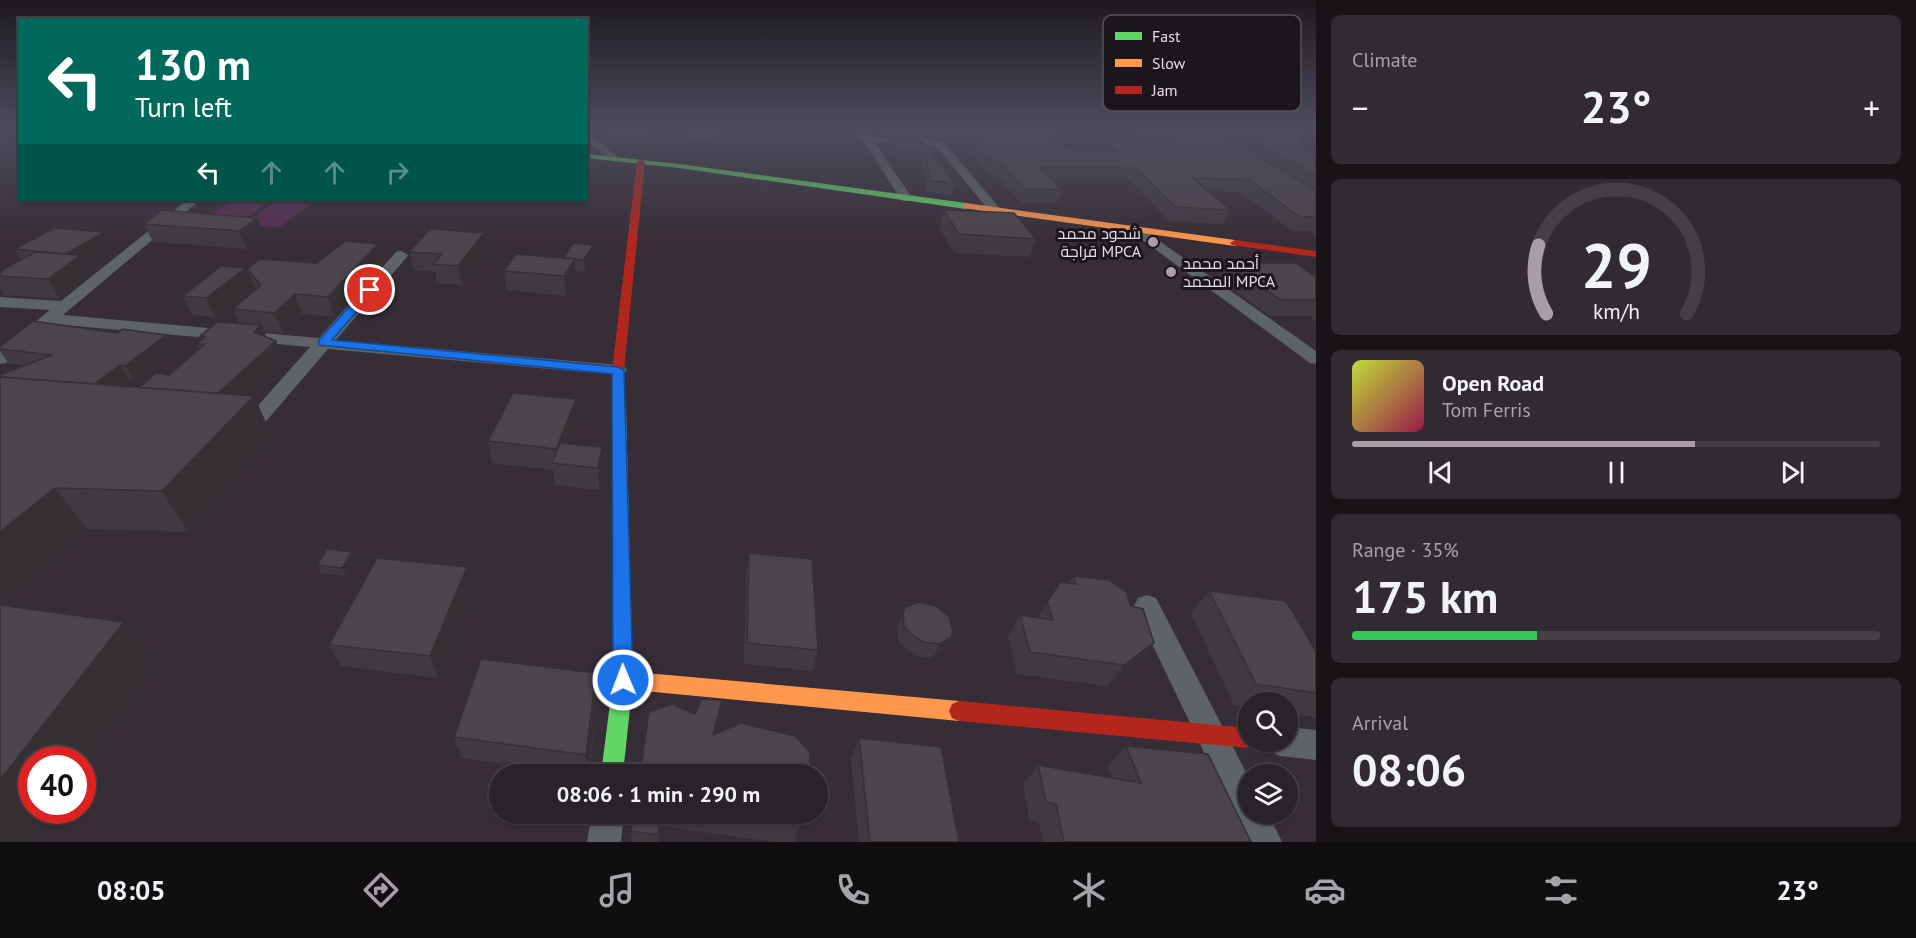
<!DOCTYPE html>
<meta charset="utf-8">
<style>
body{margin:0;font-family:"PT Sans",Cairo,sans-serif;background:#312a30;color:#f1f3f6;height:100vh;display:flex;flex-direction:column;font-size:22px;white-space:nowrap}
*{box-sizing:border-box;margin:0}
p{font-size:20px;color:#a5a4a8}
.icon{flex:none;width:33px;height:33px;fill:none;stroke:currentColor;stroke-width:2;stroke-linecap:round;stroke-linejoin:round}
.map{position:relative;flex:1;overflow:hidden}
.drawer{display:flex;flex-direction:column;gap:15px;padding:15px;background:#171316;width:600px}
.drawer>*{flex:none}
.top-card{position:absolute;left:18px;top:18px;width:570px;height:183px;border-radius:0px;box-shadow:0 2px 4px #0004,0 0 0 2px #453f45;background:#00695c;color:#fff;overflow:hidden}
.buttons{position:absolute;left:1238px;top:692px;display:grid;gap:12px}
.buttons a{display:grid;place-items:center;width:60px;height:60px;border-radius:50%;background:#292228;box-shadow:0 2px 4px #0004,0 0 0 2px #453f45;font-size:30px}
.speed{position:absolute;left:18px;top:746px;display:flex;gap:12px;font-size:30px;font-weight:700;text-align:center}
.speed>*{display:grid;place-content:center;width:78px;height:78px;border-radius:50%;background:#292228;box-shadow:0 2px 4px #0004,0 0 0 2px #453f45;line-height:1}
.speed .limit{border:9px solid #d22;background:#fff;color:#111}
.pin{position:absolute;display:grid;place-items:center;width:51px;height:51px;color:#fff;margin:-26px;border:3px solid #fff;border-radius:50%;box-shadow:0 2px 6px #0007}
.me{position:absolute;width:66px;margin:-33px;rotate:359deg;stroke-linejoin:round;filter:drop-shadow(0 0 4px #0008)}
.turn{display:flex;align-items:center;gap:21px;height:126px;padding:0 18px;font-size:27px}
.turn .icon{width:78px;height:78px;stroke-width:2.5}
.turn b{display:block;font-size:42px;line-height:51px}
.lanes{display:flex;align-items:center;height:57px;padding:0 18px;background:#0003;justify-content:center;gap:30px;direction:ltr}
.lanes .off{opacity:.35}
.big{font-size:45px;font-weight:700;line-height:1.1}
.drawer .widget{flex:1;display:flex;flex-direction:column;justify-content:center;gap:9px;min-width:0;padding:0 21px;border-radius:9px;background:#312a30}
.drawer .dial{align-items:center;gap:0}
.dial svg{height:156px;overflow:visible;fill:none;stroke:#453f45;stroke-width:7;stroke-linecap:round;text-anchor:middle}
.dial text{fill:#f1f3f6;stroke:none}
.song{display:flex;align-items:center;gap:18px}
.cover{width:72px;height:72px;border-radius:9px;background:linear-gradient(135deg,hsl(70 70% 55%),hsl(340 70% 35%))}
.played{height:6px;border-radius:3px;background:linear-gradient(90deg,#a99ea7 65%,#453f45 65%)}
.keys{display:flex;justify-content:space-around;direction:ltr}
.heat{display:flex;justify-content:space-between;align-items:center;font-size:33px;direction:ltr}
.charge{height:9px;border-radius:4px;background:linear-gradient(90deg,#34c759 35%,#453f45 0)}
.trip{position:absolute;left:489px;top:764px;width:339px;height:60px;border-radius:30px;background:#292228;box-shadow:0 2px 4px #0004,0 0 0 2px #453f45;font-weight:700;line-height:60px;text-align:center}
.dock{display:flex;height:96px;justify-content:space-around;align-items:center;background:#100e10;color:#a5a4a8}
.dock .icon{width:42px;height:42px}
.dock .current{color:#a99ea7}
.dock b{font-size:27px;color:#f1f3f6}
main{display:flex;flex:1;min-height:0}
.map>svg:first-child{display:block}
</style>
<main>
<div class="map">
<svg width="1316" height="842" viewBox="0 0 1316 842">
<rect width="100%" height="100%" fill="#372d36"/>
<g fill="#542f50">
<path d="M233,200H272L237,224L199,222Z"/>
<path d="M277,200H315L280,227L242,225Z"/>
</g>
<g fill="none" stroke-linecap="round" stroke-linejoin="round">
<g fill="#5d6366" fill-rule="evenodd">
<path d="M854,126H864L871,137L930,138L944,142L1001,210L995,214L991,213L936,146L875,143L912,198L910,201H902Z"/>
<path d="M586,133L618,156V160H610L586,141Z"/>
<path d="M187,200H200L63,315L319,338L396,252L401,251L408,255L406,258L336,340L618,365L624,366L627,370L624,374L618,375L328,349L257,432L250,433L235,431L232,426L235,421L245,420L310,347L53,324L6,363L0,364V350L50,310L0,307V297L61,301Z"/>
<path d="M1138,226L1316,351V364L1310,363L1133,233L1131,230Z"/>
<path d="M1147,595L1156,598L1248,776V813H1268L1282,842H1247L1134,606L1138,598Z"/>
<path d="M1287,727L1316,730V760L1280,756L1269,751L1265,741H1287Z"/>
<path d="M592,813H624L621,842H587Z"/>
</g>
<g fill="#63d668" fill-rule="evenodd">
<path d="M586,154L679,164L966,203L970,206L966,209L679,168L586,158Z"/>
<path d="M619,406L626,410L633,680L623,774H601L613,680L612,410Z"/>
</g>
<g fill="#ff974d" fill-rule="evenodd">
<path d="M966,203L1235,240L1240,243L1235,246L963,208L962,206Z"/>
<path d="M623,671L959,701L966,704L969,711L966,718L959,721L623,689L616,686L613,680L616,674Z"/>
</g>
<g fill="#b3261e" fill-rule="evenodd">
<path d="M4,126H20V129Z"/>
<path d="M641,159L645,161L624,370L626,410L619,414L612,410V370L637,161Z"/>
<path d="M1235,240L1316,251V257L1232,245L1230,243Z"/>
<path d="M959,701L1248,728V741H1257L1255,745L1248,748L959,721L952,718L949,711L952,704Z"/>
</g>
</g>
<g fill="#403a40">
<path d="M613,126H653L647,136L614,135Z"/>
<path d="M877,126H1040L1070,150L1102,151L1100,149L1105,137L1150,140L1137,126H1303L1302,147L1316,155V238L1310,231H1292L1242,193L1235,192L1208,191L1230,210L1223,224L1169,221L1130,180H1052L1062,190L1057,203H1020L996,175H990L955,133L953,142L930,136L880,135Z"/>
<path d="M688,130L715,131L714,141L688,140Z"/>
<path d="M888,136L918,137L955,183L952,195L927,192L922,159H895L886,146Z"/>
<path d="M944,210L1036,239L1029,257L954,253L939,228Z"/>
<path d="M257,218L264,235L247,249L153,242L144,224Z"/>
<path d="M484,233L487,251L462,285L437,283L435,272L414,270L409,252Z"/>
<path d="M111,244L84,261L91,274L60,299L4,295L0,289V271L21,259L15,249Z"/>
<path d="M378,244L383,263L334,317L302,314L283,333L264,331L266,337L276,341L284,361L248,396H254L272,436L188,532L87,529L1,605L124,622L157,663L82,768V759L0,842V375L24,365L9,364L0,351V347L174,350L134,381L129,380L122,386L139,388L169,375L200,349L197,344L202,340L200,336L239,324L233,309L256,290L247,269L317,263Z"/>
<path d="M564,258H594L585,272L576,271V278L566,296L506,290L504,271Z"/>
<path d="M1227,263L1316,277V322L1309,316H1270L1218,278Z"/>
<path d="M246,268L254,287L215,317L192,315L183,296Z"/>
<path d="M576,399L578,421L569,444L603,469L599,490L555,485L553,470L492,463L488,441Z"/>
<path d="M352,552L355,559L346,576L321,573L317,565Z"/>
<path d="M749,553L818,650L813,671L744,664L746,575Z"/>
<path d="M467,567L473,589L438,678L341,666L329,645Z"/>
<path d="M1073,576L1137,665L1107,686L1017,674L1008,637L1020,615L1038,618L1047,602L1069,583Z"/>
<path d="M1209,591L1316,651V718L1287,713V702H1248V708L1234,705L1191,613Z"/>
<path d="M919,602L944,651L933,658L917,657L903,647L898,640L897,627L903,613Z"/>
<path d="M596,673L598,694L589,774L461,758L454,737Z"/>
<path d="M859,738L959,842H859L851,759Z"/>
<path d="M1126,746L1251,842H1043L1039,823L1030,821L1023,785L1038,765L1112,778L1108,766Z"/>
<path d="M634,813H808L802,830L795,842H774L662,826L660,842H632L631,831Z"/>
</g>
<g fill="#343034">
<path d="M647,126H653L647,136Z"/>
<path d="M257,218L264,235L247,249L239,231Z"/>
<path d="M105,232L111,244L84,261L91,274L60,299L48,279L65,255Z"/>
<path d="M484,233L487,251L462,285L458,266Z"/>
<path d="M378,244L383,263L334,317L328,297Z"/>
<path d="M593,245L594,258L585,272L584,260Z"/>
<path d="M575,259L576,278L566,296L564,276Z"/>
<path d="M246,268L254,287L215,317L206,298Z"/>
<path d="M295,294L302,314L283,333L275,313Z"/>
<path d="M261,325L270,346L254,332Z"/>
<path d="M166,335L174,350L134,381L125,366Z"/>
<path d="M276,341L284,361L227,416L216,395Z"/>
<path d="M120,365L129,380L97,405L87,389Z"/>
<path d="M254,396L272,436L188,532L162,491Z"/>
<path d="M576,399L578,421L561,464L558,463L556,449Z"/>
<path d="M602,447L603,469L599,490L598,468Z"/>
<path d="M55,488L87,529L1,605L0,604V532Z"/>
<path d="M352,552L355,559L346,576L342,568Z"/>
<path d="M467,567L473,589L438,678L430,656Z"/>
<path d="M124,622L157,663L82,768V759H32V810H53L30,842H0V780Z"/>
<path d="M951,637L944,651L933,658L940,644Z"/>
<path d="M1154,643L1137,665L1107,686L1124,665Z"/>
<path d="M596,673L598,694L588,774L586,755Z"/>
<path d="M722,700L719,727L710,761L713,735Z"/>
<path d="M661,813H662V826L660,842H658Z"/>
<path d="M805,813H808L802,830L794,842L801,820Z"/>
</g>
<g fill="#4b444a" stroke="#343034" stroke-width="1.5">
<path d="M690,126H714L715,131L688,130Z"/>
<path d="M941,126H955L956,130Z"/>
<path d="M962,126H1040L1070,150L1117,152L1105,137L1169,141L1154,126H1205L1316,190V217H1300L1249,180L1242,179L1193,178L1230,210L1176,207L1135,168L1040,167L1062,190L1025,189L1000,163H994Z"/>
<path d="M1227,126H1303L1302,147L1316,155V176Z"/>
<path d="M888,136L918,137L955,183L930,181L924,148H897Z"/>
<path d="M162,210L257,218L239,231L144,224Z"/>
<path d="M944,210L1014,213L1036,239L959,234Z"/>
<path d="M54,228L105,232L66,254L15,249Z"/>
<path d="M430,229L484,233L458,266L433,264L442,254L409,252Z"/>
<path d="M345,241L378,244L328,297L295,294L275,313L233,309L261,285L247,269L260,259L317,263Z"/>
<path d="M573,243L593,245L584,260L564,258Z"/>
<path d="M35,252L81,255L48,279L0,276V271Z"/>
<path d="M516,254L575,259L564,276L504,271Z"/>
<path d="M1227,263H1296L1316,277V300H1281Z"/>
<path d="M221,266L246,268L206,298L183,296Z"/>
<path d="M33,321L117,333L122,329L166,335L125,366L120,365L94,384L0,377V375L52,355L0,349V347Z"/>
<path d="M217,322L261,325L254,332L276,341L217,394L139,388L156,373L169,375L205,344H197L205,337L200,336Z"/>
<path d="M0,377L254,396L162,491L55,488L0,532Z"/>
<path d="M513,393L576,399L556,449L488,441Z"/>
<path d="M560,443L602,447L598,468L552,463Z"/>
<path d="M327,549L352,552L342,568L317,565Z"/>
<path d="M749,553L812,559L818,650L747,643Z"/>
<path d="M377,558L467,567L430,656L329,645Z"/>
<path d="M1073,576L1109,580L1126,591L1131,606L1143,609L1154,643L1124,665L1030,652L1020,615L1053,620L1047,602L1060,582L1076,584Z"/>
<path d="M1209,591L1286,601L1316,651V693L1256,684Z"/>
<path d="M919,602L936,606L949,617L953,631L951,637L940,644L923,642L909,632L904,626L903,613L906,607Z"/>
<path d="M0,605L124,622L0,780Z"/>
<path d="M481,659L596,673L586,755L454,737Z"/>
<path d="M702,699L722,700L713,735L741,723L795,736L810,752V774H640L649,712L672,704L695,714Z"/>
<path d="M859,738L941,747L959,842H870Z"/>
<path d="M1126,746L1208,754L1251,842H1064L1056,804L1046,802L1038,765L1141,783Z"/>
<path d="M634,813H661L658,835L631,831Z"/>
<path d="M748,813H805L801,820Z"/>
</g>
<linearGradient id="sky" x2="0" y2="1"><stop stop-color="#1e191e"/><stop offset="0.52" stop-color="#4d4c5d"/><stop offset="1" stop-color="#4d4c5d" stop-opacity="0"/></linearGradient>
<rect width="1316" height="244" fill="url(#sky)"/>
<path fill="#1a73e8" stroke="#114b97" stroke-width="1.5" d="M370,287L375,290L374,292L332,340L618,367L624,370L633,680L630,687L623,689L616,687L613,680L612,374L319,345V340L366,288Z"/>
<g fill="#a99ea7" stroke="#1d151c" stroke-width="2">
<circle cx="1153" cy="242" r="6"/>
<circle cx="1171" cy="272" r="6"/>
</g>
<g text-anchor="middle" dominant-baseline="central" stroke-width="6" stroke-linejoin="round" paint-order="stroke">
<g font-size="16" fill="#e7dbe4" stroke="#1d151c" text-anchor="end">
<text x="1141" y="233">شحود محمد<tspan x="1141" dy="18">قراجة MPCA</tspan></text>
<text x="1183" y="263" text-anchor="start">أحمد محمد<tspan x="1183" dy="18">المحمد MPCA</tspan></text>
</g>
</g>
<rect x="1103" y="15" width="198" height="96" rx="9" fill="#1d151c" stroke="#5a5058" stroke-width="1.5"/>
<rect x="1115" y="32" width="27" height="8" fill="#63d668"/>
<rect x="1115" y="59" width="27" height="8" fill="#ff974d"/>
<rect x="1115" y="86" width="27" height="8" fill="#b3261e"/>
<g font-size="16" fill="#e7dbe4">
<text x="1152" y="42">Fast</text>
<text x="1152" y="69">Slow</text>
<text x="1152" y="96">Jam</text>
</g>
</svg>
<div class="buttons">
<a><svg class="icon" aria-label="search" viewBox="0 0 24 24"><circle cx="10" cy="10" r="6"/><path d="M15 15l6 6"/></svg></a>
<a><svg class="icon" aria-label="layers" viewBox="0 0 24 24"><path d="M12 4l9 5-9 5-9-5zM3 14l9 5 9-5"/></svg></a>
</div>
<div class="speed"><div class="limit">40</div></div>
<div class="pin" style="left:370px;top:290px;background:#d93025"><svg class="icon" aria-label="arrive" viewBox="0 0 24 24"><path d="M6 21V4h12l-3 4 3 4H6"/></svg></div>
<svg class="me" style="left:623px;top:680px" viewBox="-20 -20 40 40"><circle r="17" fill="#1a73e8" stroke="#fff" stroke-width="3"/><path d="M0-11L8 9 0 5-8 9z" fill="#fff"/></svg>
<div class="trip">08:06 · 1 min · 290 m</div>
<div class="top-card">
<div class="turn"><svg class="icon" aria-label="left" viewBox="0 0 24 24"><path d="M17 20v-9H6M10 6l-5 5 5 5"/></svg><div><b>130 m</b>Turn left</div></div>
<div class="lanes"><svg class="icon" aria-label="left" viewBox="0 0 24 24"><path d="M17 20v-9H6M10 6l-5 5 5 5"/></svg><svg class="icon off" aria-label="ahead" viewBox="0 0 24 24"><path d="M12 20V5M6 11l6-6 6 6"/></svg><svg class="icon off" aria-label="ahead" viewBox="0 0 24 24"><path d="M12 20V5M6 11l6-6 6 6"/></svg><svg class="icon off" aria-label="right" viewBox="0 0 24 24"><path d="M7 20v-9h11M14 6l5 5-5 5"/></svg></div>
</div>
</div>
<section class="drawer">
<div class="widget"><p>Climate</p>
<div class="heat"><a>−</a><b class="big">23°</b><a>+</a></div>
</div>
<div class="widget dial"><svg viewBox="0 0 100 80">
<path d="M14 69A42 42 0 1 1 86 69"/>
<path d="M14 69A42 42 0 0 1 10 34" stroke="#a99ea7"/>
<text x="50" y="56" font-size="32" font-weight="700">29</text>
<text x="50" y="72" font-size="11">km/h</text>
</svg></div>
<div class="widget">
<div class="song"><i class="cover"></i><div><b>Open Road</b><p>Tom Ferris</p></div></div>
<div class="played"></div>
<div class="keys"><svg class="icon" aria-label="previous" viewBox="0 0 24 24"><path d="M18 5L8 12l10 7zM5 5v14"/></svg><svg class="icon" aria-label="pause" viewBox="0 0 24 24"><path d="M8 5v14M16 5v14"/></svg><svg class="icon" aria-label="next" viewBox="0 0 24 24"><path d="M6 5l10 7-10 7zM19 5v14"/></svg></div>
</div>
<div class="widget"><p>Range · 35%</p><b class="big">175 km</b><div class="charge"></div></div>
<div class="widget"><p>Arrival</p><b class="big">08:06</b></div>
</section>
</main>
<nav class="dock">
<b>08:05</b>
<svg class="icon current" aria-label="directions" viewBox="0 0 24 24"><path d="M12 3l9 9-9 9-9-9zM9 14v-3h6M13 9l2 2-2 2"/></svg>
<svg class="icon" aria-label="music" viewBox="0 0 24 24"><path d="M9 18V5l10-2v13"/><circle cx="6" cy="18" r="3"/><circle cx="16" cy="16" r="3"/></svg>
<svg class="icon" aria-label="phone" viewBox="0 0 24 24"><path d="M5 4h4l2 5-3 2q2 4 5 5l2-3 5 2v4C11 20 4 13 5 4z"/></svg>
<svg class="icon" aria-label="climate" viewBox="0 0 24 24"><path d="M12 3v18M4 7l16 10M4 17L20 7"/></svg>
<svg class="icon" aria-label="car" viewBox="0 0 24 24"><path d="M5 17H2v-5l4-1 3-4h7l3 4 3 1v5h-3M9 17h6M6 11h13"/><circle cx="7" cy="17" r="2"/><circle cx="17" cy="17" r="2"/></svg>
<svg class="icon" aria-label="filters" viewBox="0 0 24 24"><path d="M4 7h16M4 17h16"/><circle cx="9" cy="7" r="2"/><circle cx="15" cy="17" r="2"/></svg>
<b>23°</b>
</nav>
